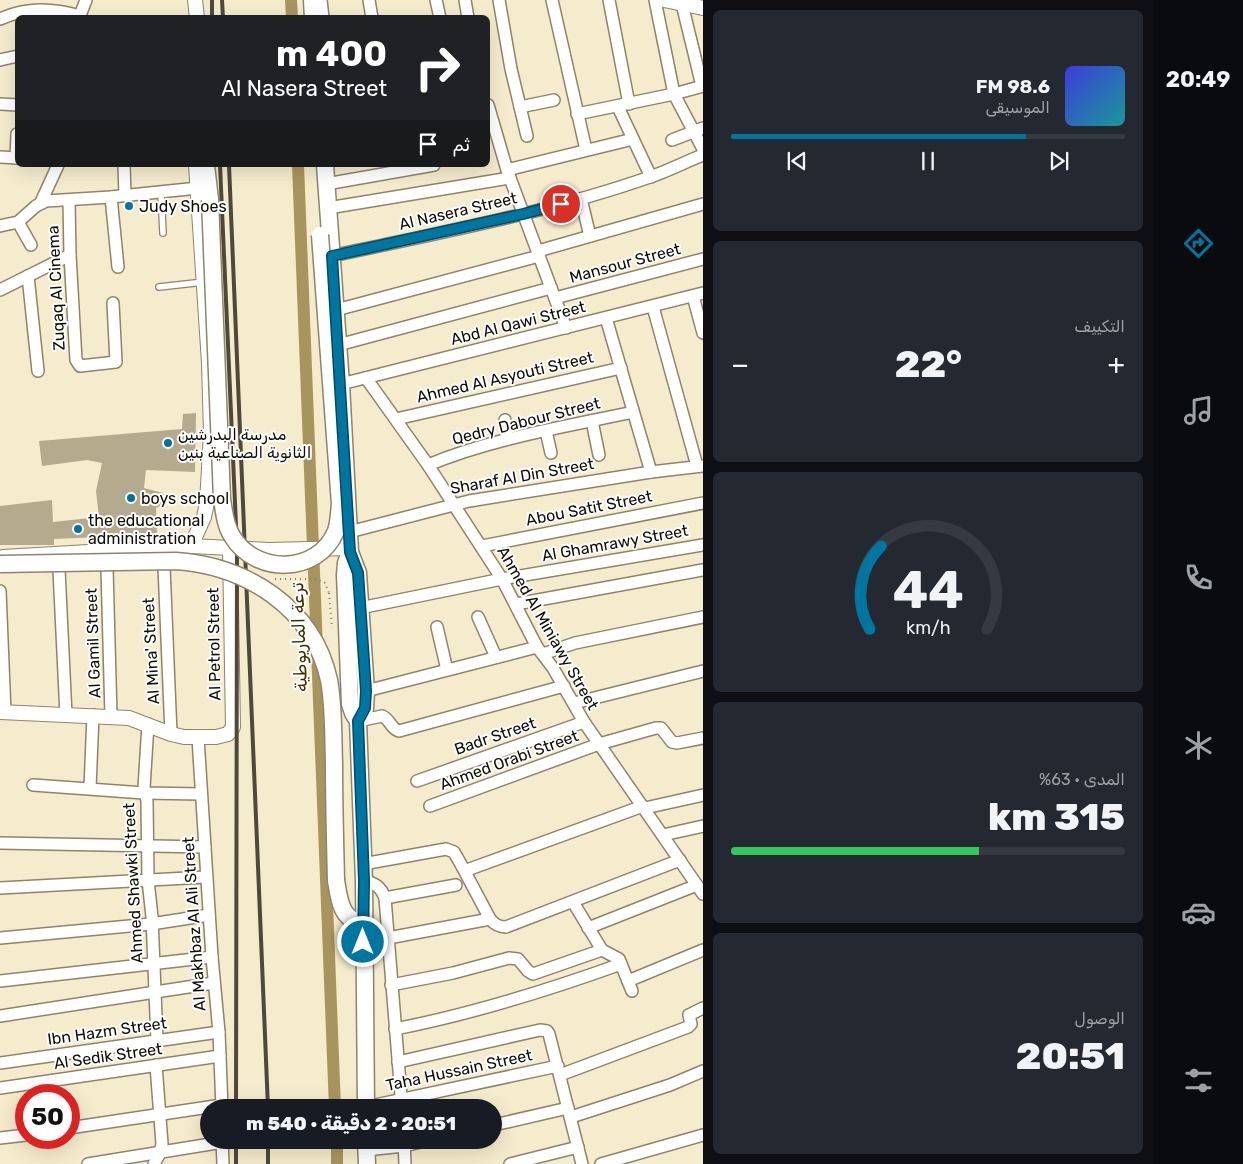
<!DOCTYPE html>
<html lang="ar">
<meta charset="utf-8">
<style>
body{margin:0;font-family:Rubik,Vazirmatn,sans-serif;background:#242831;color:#f1f3f6;direction:rtl;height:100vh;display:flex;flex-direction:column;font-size:19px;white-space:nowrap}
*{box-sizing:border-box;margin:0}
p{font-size:16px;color:#9ea1a6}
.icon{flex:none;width:28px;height:28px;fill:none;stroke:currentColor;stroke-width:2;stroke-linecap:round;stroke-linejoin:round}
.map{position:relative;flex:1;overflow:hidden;direction:ltr}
.side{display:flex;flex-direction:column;gap:10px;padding:10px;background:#0d0f14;width:450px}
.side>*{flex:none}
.guide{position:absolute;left:15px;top:15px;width:475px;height:152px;border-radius:8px;box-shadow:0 5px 20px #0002;direction:rtl;background:#202124;color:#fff;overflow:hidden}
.speed{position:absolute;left:15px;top:1084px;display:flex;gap:10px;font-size:25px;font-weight:700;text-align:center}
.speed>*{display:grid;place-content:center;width:65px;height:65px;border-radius:50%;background:#171b24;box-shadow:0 5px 20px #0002;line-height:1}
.speed .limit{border:8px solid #d22;background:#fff;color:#111}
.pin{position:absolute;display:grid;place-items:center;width:42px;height:42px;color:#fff;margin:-21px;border:2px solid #fff;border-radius:50%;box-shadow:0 1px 5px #0007}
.me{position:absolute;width:55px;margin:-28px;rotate:0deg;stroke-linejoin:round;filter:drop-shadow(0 0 4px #0008)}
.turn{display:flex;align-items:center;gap:18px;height:105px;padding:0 20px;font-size:22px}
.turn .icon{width:65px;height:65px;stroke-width:2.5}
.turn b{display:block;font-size:35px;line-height:42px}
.then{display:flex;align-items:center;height:48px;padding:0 20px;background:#0003;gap:10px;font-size:19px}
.big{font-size:38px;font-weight:800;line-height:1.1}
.side .widget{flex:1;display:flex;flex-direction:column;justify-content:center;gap:8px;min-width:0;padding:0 18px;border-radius:8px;background:#242831}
.side .dial{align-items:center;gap:0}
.dial svg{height:130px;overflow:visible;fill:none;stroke:#363941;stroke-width:7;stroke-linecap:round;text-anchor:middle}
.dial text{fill:#f1f3f6;stroke:none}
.song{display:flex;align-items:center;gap:15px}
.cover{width:60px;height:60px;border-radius:8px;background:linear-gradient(135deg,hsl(240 70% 55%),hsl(180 70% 35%))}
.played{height:5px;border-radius:2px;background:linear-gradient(90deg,#00759f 75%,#363941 75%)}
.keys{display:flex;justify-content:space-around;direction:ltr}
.heat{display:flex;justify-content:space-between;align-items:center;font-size:28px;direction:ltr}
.charge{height:8px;border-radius:4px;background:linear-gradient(90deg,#34c759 63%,#363941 0)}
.trip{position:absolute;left:200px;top:1099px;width:302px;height:50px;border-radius:25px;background:#171b24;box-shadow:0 5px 20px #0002;font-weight:800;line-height:50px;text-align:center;direction:rtl}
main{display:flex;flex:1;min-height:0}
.tabs{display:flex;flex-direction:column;width:90px;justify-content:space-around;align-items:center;background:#090b0e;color:#9ea1a6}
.tabs .icon{width:35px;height:35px}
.tabs .on{color:#00759f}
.tabs b{font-size:22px;color:#f1f3f6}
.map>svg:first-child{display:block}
</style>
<main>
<nav class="tabs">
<b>20:49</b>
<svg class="icon on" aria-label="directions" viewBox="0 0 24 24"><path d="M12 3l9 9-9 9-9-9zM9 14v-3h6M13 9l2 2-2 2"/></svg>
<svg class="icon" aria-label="music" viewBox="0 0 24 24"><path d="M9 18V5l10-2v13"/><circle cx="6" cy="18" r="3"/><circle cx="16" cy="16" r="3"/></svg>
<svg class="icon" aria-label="phone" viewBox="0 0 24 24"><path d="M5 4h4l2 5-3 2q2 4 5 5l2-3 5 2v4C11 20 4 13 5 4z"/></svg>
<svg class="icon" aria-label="climate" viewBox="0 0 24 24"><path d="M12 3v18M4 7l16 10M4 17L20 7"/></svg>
<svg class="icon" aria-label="car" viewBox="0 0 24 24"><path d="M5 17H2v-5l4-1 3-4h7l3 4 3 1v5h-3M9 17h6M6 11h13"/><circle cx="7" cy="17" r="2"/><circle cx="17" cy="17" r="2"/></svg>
<svg class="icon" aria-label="filters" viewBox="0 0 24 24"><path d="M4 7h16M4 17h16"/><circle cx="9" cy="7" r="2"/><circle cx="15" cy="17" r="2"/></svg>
</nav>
<section class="side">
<div class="widget">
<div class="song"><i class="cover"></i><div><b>98.6 FM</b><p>الموسيقى</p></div></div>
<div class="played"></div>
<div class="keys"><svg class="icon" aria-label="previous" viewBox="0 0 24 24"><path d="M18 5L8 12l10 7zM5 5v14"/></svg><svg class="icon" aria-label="pause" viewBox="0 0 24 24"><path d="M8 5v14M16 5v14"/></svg><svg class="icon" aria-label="next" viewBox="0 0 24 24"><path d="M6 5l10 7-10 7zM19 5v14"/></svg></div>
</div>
<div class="widget"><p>التكييف</p>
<div class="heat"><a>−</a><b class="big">22°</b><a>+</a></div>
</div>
<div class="widget dial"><svg viewBox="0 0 100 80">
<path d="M14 69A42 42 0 1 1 86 69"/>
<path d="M14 69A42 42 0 0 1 21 18" stroke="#00759f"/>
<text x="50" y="56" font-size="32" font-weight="700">44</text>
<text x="50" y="72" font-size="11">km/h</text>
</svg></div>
<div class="widget"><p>المدى · 63%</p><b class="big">315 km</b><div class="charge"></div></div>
<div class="widget"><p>الوصول</p><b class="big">20:51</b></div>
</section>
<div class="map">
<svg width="703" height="1164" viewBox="0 0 703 1164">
<rect width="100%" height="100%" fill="#f5ebcd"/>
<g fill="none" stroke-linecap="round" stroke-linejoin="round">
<g stroke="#a8955e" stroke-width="12">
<path d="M291,0L292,18"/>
<path d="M298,165L335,1108"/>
<path d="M337,1140V1164"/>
</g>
</g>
<path fill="#b4ab8f" d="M196,413L195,472L146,470L144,488L163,493L167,503L156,508L157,533L100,535V537L54,539V545H0V506L52,500L53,522L99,517L96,491L102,463L87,460L42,466L39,441L182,429L183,414Z"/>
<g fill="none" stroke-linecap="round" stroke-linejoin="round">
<defs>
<g id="service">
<path d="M161,193L163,233"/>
<path d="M159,287L204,282"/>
</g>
<g id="minor">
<path d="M321,0L323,18"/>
<path d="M369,0L372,18"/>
<path d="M436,0L440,18"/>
<path d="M465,0L468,18"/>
<path d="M499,0L511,69L527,136"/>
<path d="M552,0L586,150"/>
<path d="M609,0L629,104"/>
<path d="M655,0L674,94L703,149"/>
<path d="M682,4L702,86"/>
<path d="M79,18L86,0"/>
<path d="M0,19C27,7 52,8 80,16"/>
<path d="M0,60L18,56"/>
<path d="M0,104L18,105"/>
<path d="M488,105L507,170L566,328"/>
<path d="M520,107L554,100"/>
<path d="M618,107L651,177"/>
<path d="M577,114L674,94L703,86"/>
<path d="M672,140L703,128"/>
<path d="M0,157L18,158"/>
<path d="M16,158L17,134"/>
<path d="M124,165L125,196"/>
<path d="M507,170L633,139"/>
<path d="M328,177L326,184L434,165"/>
<path d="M111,197L118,267"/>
<path d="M581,199L590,236"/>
<path d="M69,201L70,255L76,360L80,366L116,362L113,303"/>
<path d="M41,202L58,165"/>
<path d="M328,208L510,178"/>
<path d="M18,222L31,245"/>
<path d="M0,226L18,222L36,206L46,201L111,197L198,188"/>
<path d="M538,251L703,204"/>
<path d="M332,256C438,233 547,213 650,177C668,171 685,162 703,155"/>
<path d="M28,276L38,371"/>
<path d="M0,290L70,255"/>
<path d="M693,296L703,333"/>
<path d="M555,298L703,259"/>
<path d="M653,307L697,466"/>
<path d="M336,310L539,256"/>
<path d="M606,318L651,472"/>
<path d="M338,345L551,288"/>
<path d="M366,378L428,465L502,579L537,647L553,668L584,722L703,894"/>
<path d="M341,384L703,293"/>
<path d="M396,419L621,368"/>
<path d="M505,420L508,439"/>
<path d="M592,421L599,455"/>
<path d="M546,431L551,453"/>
<path d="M428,465C493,438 564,427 633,412"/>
<path d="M349,532L469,501L651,472L703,466"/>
<path d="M482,546L703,503"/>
<path d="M164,567L171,734"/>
<path d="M107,569L111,716"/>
<path d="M59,570L66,715"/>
<path d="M0,591L5,713"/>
<path d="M516,604L703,570"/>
<path d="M360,608L502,579L703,545"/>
<path d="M478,617L496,657"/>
<path d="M437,627L447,670"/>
<path d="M543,654L575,643L703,617"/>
<path d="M366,691L537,647"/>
<path d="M574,703L703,671"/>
<path d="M358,721L382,716C390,719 391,729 399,731L564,686"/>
<path d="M148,724L144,788L147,801L148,880L152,917L157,1041"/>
<path d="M198,738L212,957L219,1032L222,1108"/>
<path d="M417,781L584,722"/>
<path d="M33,785L144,793L201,794"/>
<path d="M90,788L93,715"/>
<path d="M430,806L599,744L656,728H661L672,742L677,743L703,738"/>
<path d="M645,808L703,795"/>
<path d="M663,835L703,826"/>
<path d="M0,843L205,847"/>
<path d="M363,864L446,849L454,852L463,868L467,870L643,806"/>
<path d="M464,870L490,919C495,925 499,927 506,927L680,860"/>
<path d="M364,881C375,883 381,887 385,898L402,1108"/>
<path d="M0,888L206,877"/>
<path d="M385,898L456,885"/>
<path d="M573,902L602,950L619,959L632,991"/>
<path d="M588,928L697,885"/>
<path d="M0,938L151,924L209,915"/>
<path d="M388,938L490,919"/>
<path d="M0,981L212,957"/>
<path d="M628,981L703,950"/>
<path d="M391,985L453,973L509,958L518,959L528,971L533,974L602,950"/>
<path d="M0,1016L214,983"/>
<path d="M395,1029C472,1014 546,991 621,964"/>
<path d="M398,1062L540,1030L547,1031L549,1034L582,1164"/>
<path d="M0,1063L219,1032"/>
<path d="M560,1075L688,1027L691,1024L689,1015L703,1008"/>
<path d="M0,1088L220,1056"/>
<path d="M366,1107L558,1066"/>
<path d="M571,1117L670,1085L703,1071"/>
<path d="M494,1125L568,1108"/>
<path d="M69,1128L222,1105"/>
<path d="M0,1138L26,1135"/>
<path d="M222,1140L223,1164"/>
<path d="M404,1140L405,1164"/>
<path d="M366,1150L404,1146L429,1140"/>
<path d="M88,1164L223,1142"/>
<path d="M154,1164L160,1153L162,1144L156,1065"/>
<path d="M510,1164L578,1147"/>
<path d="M601,1164L703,1135"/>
</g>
<g id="tertiary">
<path d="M195,0L197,18"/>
<path d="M664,0L703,8"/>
<path d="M191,546L204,517L207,503L211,433L209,363L196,165"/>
<path d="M3,557L191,546L269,550L350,548"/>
<path d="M0,712L129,718L171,734L184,737H216L228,734L233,727L230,548"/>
</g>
<g id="secondary">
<path d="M312,0L313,18"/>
<path d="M206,165L210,200"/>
<path d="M325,165L341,384L350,552L358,573L366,691L365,709L358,721"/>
<path d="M350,552L346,563L345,575L350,704L353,713L358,721L364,881L366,1108"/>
<path d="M336,880C339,899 341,921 363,923"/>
<path d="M366,1140L367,1164"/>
</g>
</defs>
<use href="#service" stroke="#8e846a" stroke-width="8"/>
<use href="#minor" stroke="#8e846a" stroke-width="14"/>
<use href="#tertiary" stroke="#8e846a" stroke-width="16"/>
<use href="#secondary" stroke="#8e846a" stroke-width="19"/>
<path stroke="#837c69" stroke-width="2" stroke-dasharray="1 4" stroke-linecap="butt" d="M329,593L332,628"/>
<use href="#service" stroke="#fff" stroke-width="5.5"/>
<use href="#minor" stroke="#fff" stroke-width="11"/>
<use href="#tertiary" stroke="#fff" stroke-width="14"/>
<use href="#secondary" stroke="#fff" stroke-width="16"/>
<g stroke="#4e493b" stroke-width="4">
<path d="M212,0V18"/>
<path d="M222,0L223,18"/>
<path d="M220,165L237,548L236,1108"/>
<path d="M229,165L268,1108"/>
<path d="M268,1140V1164"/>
<path d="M236,1164V1140"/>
</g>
<defs>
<g id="secondary-bridge">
<path d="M210,200L222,499C224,511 225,525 232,536C255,575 318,575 336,531C339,522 339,513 340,504L320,235"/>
<path d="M0,564L176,561C246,566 313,607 329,680C334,707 333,735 334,763C334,802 335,841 336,880"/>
</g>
</defs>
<use href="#secondary-bridge" stroke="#8e846a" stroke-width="19" stroke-linecap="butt"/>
<path stroke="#837c69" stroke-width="2" stroke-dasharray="1 4" stroke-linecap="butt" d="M275,579H316L325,583L329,593"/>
<use href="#secondary-bridge" stroke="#fff" stroke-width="16"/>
</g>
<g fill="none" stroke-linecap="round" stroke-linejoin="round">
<defs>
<path id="route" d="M363,942L364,881L358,721L365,708L366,691L358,573L350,552L332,256L523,214L561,204"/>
</defs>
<use href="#route" stroke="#004c67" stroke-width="12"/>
<use href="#route" stroke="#00759f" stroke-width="9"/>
</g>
<g fill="#00759f" stroke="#fff" stroke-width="2">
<circle cx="129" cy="206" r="5"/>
<circle cx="168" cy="443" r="5"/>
<circle cx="131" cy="498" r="5"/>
<circle cx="78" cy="529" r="5"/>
</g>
<g text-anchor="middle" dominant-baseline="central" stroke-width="4" stroke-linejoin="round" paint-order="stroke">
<g font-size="16" fill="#0f0c04" stroke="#fff" text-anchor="start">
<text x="139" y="206">Judy Shoes</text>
<text x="178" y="434">مدرسة البدرشين<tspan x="178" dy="18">الثانوية الصناعية بنين</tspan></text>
<text x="141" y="498">boys school</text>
<text x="88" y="520">the educational<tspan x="88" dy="18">administration</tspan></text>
</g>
<g font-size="16" fill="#0f0c04" stroke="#fff">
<text transform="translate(458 211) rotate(-13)">Al Nasera Street</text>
<text transform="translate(625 263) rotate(-15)">Mansour Street</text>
<text transform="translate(56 288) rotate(-93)">Zuqaq Al Cinema</text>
<text transform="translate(518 323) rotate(-14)">Abd Al Qawi Street</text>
<text transform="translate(505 377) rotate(-13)">Ahmed Al Asyouti Street</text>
<text transform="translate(526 421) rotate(-14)">Qedry Dabour Street</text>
<text transform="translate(522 476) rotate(-10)">Sharaf Al Din Street</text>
<text transform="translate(589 508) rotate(-11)">Abou Satit Street</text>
<text transform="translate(615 543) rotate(-10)">Al Ghamrawy Street</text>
<text transform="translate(548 628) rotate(60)">Ahmed Al Miniawy Street</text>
<text transform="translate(93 643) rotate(-92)">Al Gamil Street</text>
<text transform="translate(214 644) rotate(-91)">Al Petrol Street</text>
<text transform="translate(151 651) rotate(-93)">Al Mina' Street</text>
<text transform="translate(495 736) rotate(-19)">Badr Street</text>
<text transform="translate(509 760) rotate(-20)">Ahmed Orabi Street</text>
<text transform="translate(133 883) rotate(-93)">Ahmed Shawki Street</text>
<text transform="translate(194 924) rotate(-94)">Al Makhbaz Al Ali Street</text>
<text transform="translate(107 1031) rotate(-8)">Ibn Hazm Street</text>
<text transform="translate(108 1056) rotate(-8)">Al Sedik Street</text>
<text transform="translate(459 1070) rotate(-12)">Taha Hussain Street</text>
</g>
<g font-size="18" font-style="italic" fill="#3e3000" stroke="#fff">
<text transform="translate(299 637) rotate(-92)">ترعة الماريوطية</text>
</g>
</g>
</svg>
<div class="speed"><div class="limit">50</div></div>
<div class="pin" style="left:561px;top:204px;background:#d93025"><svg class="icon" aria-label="arrive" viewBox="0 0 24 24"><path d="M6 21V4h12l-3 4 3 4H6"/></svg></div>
<svg class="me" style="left:363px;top:942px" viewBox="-20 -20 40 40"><circle r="17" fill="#00759f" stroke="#fff" stroke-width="3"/><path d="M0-11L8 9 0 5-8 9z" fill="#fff"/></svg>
<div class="trip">20:51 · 2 دقيقة · 540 m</div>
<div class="guide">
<div class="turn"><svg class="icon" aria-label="right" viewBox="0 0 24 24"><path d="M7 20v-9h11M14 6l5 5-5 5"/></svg><div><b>400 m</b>Al Nasera Street</div></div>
<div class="then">ثم<svg class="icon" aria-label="arrive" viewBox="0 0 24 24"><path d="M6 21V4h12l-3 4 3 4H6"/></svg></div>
</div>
</div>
</main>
